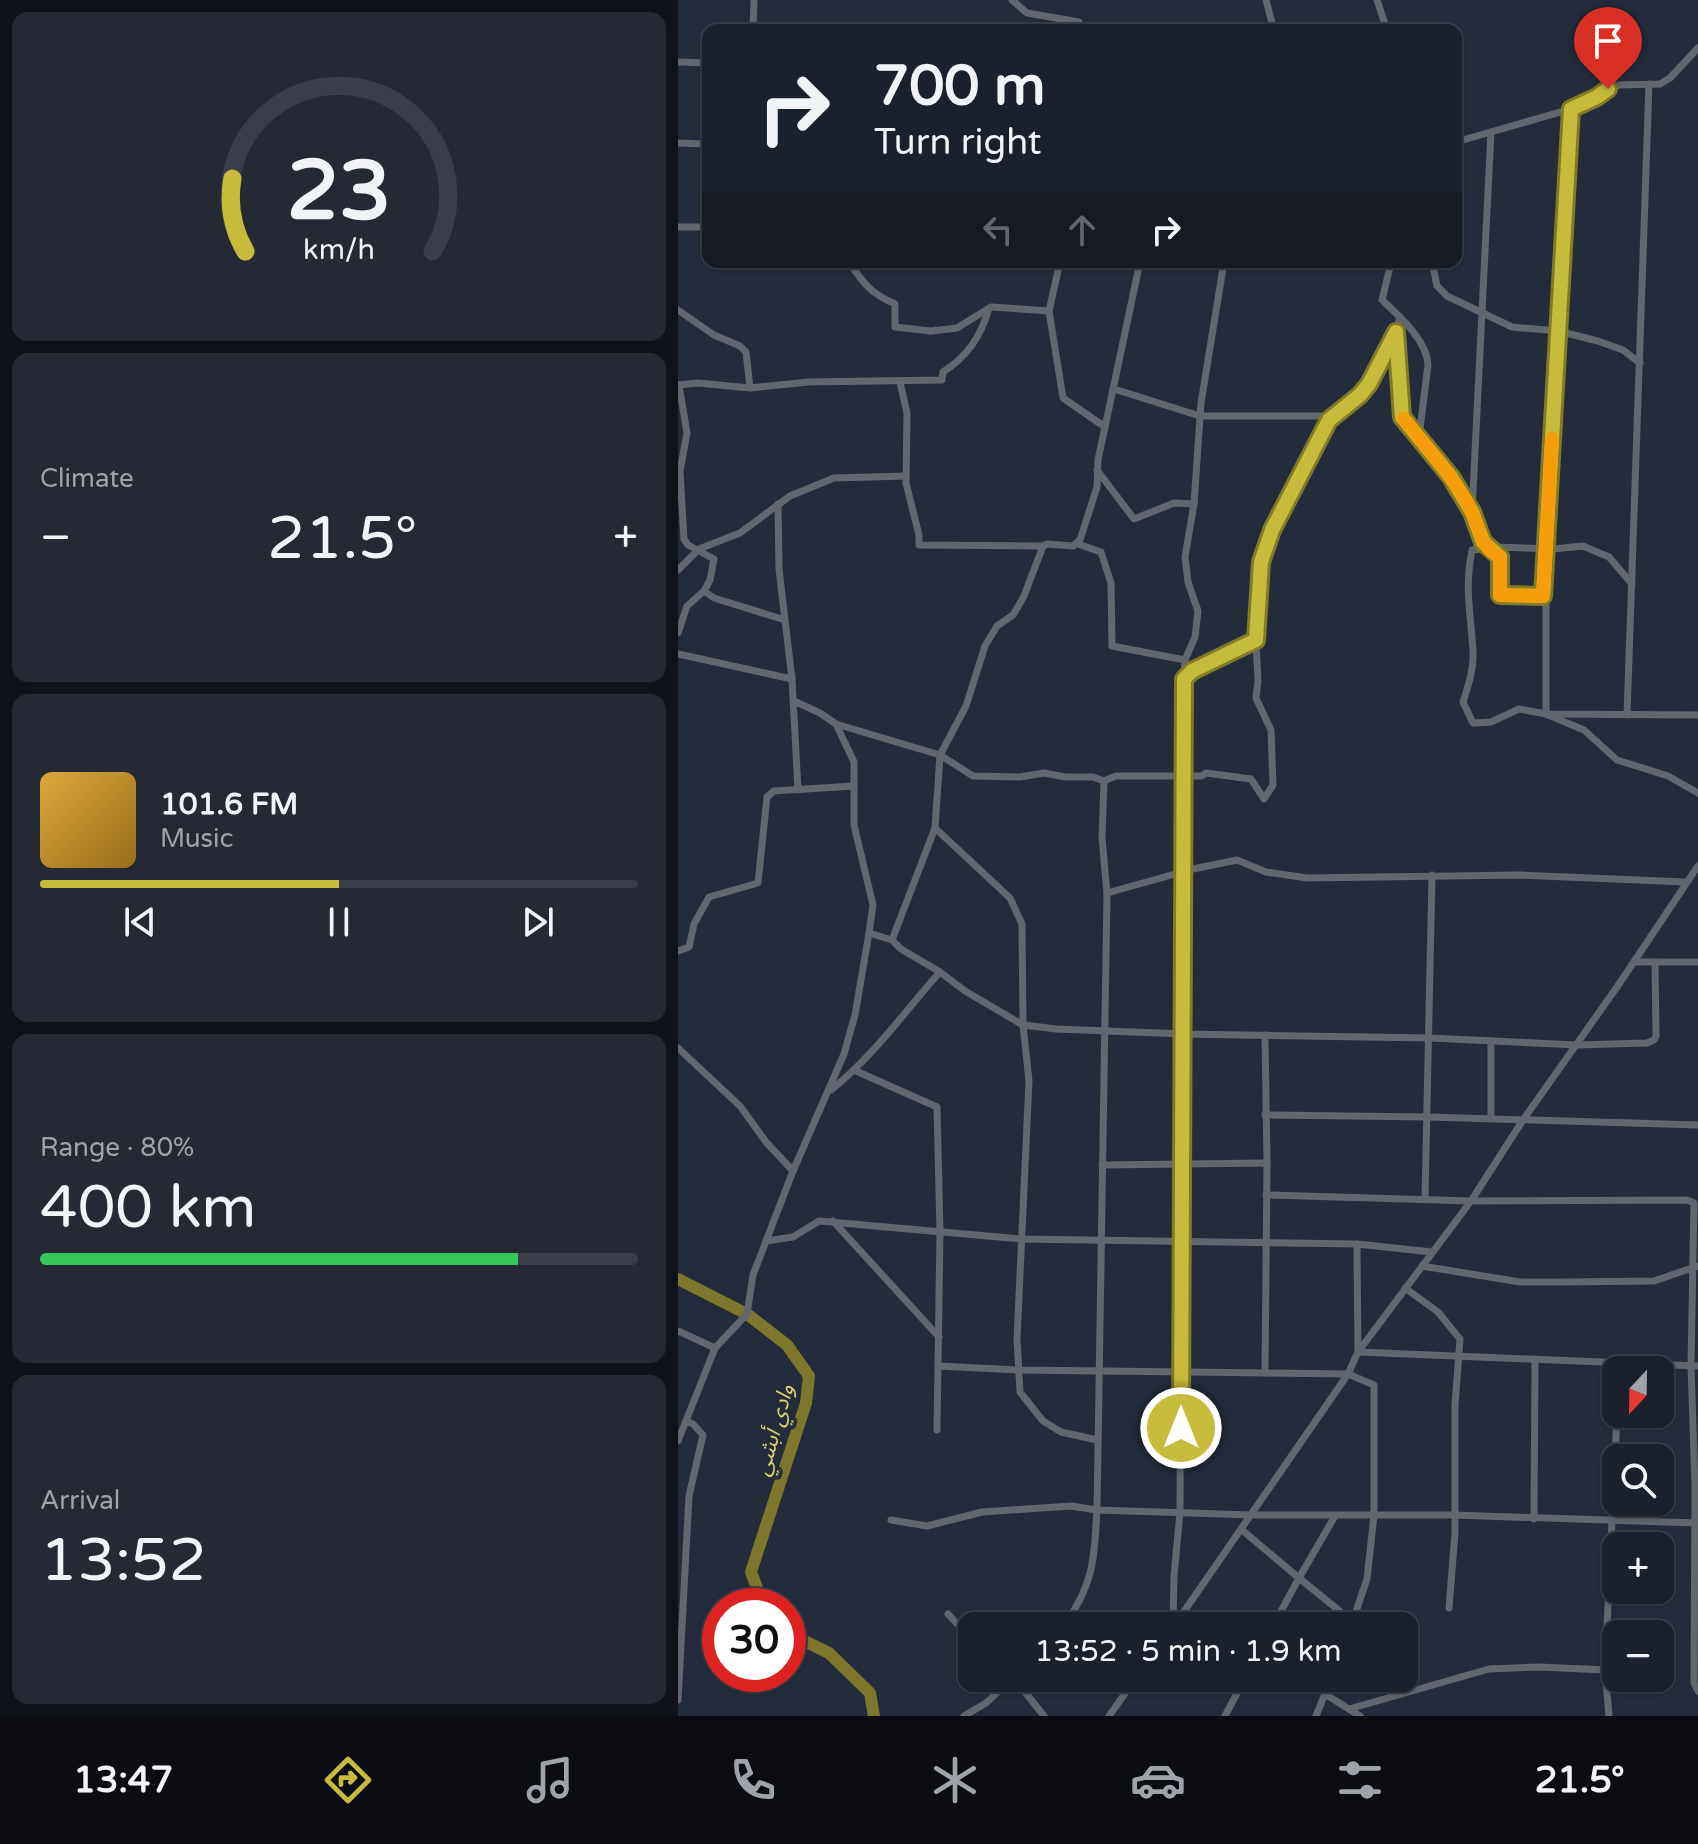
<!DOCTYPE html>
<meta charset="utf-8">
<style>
body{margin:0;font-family:"Varela Round","Noto Sans Arabic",sans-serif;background:#242934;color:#f1f3f6;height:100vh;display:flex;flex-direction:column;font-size:30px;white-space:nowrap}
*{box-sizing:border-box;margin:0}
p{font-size:26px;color:#a0a3a9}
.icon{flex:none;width:44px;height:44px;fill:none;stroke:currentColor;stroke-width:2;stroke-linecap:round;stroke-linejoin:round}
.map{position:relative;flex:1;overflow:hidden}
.drawer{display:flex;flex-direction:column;gap:12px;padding:12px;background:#0f1218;width:678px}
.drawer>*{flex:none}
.banner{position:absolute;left:24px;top:24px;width:760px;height:244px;border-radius:16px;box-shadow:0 2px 6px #0004,0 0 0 2px #393e48;background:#1b212c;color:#f1f3f6;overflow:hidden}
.needle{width:52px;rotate:202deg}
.tools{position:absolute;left:924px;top:1356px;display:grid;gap:16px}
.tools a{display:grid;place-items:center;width:72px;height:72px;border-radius:16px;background:#1b212c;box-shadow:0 2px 6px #0004,0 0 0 2px #393e48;font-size:40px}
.speed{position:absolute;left:24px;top:1588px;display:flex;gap:16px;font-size:40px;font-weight:700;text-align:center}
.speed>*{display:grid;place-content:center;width:104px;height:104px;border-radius:50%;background:#1b212c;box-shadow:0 2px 6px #0004,0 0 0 2px #393e48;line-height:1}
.speed .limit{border:12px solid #d22;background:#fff;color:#111}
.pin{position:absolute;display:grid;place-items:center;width:68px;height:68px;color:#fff;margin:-82px -34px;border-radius:50% 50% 50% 0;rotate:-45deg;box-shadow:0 0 8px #0007}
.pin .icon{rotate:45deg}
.me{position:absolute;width:88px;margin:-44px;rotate:0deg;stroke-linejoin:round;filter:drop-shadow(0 0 6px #0008)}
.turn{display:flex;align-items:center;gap:28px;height:168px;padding:0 40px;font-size:36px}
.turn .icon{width:104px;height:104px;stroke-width:2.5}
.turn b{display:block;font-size:56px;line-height:68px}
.lanes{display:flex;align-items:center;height:76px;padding:0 40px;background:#0003;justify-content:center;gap:40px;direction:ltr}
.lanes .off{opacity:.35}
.big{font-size:60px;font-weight:600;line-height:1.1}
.drawer .widget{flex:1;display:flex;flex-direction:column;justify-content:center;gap:12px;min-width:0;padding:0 28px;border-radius:16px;background:#242934}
.drawer .dial{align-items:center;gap:0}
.dial svg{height:208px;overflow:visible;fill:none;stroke:#393e48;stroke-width:7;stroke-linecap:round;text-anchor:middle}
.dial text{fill:#f1f3f6;stroke:none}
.song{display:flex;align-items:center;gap:24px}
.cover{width:96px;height:96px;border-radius:12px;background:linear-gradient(135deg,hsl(40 70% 55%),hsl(40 70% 35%))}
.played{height:8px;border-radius:4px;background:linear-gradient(90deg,#c7bb3b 50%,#393e48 50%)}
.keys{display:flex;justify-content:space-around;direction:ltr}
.heat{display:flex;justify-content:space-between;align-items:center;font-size:44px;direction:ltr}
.charge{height:12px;border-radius:6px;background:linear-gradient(90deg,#34c759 80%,#393e48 0)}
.trip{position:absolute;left:280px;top:1612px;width:460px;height:80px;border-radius:16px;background:#1b212c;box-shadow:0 2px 6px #0004,0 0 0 2px #393e48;font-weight:600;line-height:80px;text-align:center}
.menu{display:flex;height:128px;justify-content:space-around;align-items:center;background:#0b0d12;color:#a0a3a9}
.menu .icon{width:56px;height:56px}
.menu .active{color:#c7bb3b}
.menu b{font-size:36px;color:#f1f3f6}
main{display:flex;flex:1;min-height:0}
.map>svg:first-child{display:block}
</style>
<main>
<section class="drawer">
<div class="widget dial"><svg viewBox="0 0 100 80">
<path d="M14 69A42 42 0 1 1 86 69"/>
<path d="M14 69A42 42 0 0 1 9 41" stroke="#c7bb3b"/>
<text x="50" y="56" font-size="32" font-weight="700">23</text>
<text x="50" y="72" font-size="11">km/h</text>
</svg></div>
<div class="widget"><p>Climate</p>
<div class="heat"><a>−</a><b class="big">21.5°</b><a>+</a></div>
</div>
<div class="widget">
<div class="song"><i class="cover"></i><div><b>101.6 FM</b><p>Music</p></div></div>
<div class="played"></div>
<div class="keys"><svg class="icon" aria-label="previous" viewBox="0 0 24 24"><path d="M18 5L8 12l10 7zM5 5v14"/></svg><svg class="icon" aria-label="pause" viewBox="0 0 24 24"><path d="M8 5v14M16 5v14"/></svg><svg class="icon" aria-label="next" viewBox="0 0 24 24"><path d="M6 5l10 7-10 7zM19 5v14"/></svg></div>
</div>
<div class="widget"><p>Range · 80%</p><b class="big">400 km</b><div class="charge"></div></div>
<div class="widget"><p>Arrival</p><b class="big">13:52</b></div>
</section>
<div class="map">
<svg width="1020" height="1716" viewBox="0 0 1020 1716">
<rect width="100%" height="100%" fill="#242c3b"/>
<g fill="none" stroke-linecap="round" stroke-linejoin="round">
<g stroke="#7d762d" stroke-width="12">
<path d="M0,1279L69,1314L109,1345L131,1376L128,1403L73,1572L86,1606"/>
<path d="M110,1633L151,1653L192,1693L196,1716"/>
</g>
<g stroke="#62666e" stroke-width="7">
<path d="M334,0L349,13L401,22V30"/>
<path d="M588,0L596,30"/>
<path d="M699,0L709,30"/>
<path d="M75,30L76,0"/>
<path d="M0,62L30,63"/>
<path d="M30,110L26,144L30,205"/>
<path d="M813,132L794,512L805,542L822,557V595L865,596"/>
<path d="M778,142L893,109L941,85L982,84L992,78L1020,48"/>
<path d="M0,143L26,144"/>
<path d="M0,227H30"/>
<path d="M171,262C186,284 192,293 217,304V327L253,331L279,328L313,307L371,311L382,262"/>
<path d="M710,262L712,267L704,300C721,316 749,340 750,365L741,437"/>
<path d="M754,262L759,286L769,296L834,327L880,331L920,341L945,350L962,363"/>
<path d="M0,310L36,335L62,346L68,352L72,388"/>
<path d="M371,311L385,398L427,427"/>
<path d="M722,317L718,332L722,412L760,464L773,477L793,510"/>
<path d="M222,382L229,413L228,483L241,535V545L365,546"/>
<path d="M0,385L20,383L72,388L130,382L264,380L265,372C290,356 303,336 311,308"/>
<path d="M436,389L522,416H654"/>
<path d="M419,470L456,519L496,503L516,504"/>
<path d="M100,504L101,569L114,679L120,790"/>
<path d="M400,544L423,552L433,583L434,646L507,660"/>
<path d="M816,547L875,549L905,546L931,557L954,584"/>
<path d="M803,549L794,550C786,590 793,613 795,652C796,669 790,686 785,702L795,723L813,722L841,709L868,714L1020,715"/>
<path d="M0,570L21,549L62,533L112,496L156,478L228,476"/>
<path d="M26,591L36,598L107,620"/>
<path d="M0,633L9,606L26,591L32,580L36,559L10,545L6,539L2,471L9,433L1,385"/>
<path d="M0,654L114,679"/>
<path d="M507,679L514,671L578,640"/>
<path d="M868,714V605L865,596L893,109"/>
<path d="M870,715L906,730L939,760L990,776L1020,793"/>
<path d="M949,715L971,84"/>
<path d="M158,724L262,755L295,776L342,777L366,773L387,777H415L426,781L438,776H524L528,773L573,779L586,799L595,785L593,730L578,698L580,681L578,643L586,548L651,420L682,395L691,384L718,332"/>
<path d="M257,828L332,898L344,924L345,1025L351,1081L339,1339L342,1392L365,1421L383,1432L419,1440"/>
<path d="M429,893L515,869L559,860L588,872L629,878L842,875L1007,882"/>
<path d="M191,933L214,940L223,949L262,972L287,991L345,1025L378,1029L505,1034L752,1038L898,1045L969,1043L976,1040L978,1036L977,962"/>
<path d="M214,940L257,828L262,755L288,706L307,646L319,626L335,615L346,596L365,546L369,544L395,546L402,540L419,487L420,460L462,262"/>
<path d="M0,951L11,947L16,924L31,897L80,883L89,797L96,791L176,786"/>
<path d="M957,962H1020"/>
<path d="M0,1048L62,1106L88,1142L115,1171"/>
<path d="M178,1071L259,1107L262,1232L259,1430"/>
<path d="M153,1090C196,1056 226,1012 262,972"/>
<path d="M587,1115L751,1117L1020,1125"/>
<path d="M813,1118V1041"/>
<path d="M424,1165L589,1163"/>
<path d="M588,1195L793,1201L1009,1200L1016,1203L1013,1366L1017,1485L1016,1683L1020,1691"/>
<path d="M747,1198L754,875"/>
<path d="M155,1221L261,1337"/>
<path d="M88,1241L115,1237L141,1221L342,1239L679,1244L754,1252"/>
<path d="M679,1244L680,1352L1020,1366"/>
<path d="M744,1266L842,1282H884L976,1281L1020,1266"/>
<path d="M727,1288L760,1312L782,1339L777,1405V1533L771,1608"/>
<path d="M0,1331L37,1348"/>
<path d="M261,1366L340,1370L670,1374L696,1385V1515L689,1579L673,1626"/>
<path d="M587,1373L589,1163L587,1035"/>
<path d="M0,1441L37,1348L69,1314L75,1275L115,1171L166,1054L177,1015L191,933L195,905L176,825V762L158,724L142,713L116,701"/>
<path d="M856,1519L857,1361"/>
<path d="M213,1520L249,1526L304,1512L393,1506L419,1510L574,1515H776L1018,1523"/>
<path d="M564,1530L621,1578L657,1516"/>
<path d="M270,1614L294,1640"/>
<path d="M386,1626C416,1583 416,1560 419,1510L429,893L424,838L426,781"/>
<path d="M495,1626L496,1576L502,1512L506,681L507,660L517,637L520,611L510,582L507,557L516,504L523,403L546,262"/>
<path d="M496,1626L670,1374L680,1352L793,1201L845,1120L939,987L1020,866"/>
<path d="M595,1626L621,1578L675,1622"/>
<path d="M927,1670L939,1414"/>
<path d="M333,1680L339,1682L366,1716"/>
<path d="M647,1694L682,1716"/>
<path d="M0,1700L11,1496L25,1435L15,1424L8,1421"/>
<path d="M671,1709L811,1669L861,1667L927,1670L931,1716"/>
<path d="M286,1716L308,1703L335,1678"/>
<path d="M431,1716L458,1678"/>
<path d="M547,1716L567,1678"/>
<path d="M638,1716L653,1678"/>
</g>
</g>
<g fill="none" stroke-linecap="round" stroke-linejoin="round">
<defs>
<path id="route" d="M503,1428L506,679L514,671L578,640L583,562L594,530L651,420L682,395L691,384L718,332L724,417L773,477L794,512L805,542L822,557V595L865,596L893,109L919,97L930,89"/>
</defs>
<use href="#route" stroke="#817a26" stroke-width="20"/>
<use href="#route" stroke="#c7bb3b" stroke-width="14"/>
<path stroke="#f59e0b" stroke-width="14" d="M726,419C747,446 778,480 793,510C802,529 802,547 822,557V595L865,596L874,439"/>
</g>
<g text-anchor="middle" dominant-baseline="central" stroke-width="8" stroke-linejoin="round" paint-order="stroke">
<g font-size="22" font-style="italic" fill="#dbd16c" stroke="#242c3b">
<text transform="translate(96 1430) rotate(-74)">وادي أبشي</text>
</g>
</g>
</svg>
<div class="tools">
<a><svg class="needle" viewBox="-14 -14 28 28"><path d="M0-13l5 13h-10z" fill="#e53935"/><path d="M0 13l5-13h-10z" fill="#a0a3a9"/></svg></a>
<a><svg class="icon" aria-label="search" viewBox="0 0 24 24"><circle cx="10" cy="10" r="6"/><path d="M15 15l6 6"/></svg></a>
<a>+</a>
<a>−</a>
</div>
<div class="speed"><div class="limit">30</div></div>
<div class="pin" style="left:930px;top:89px;background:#d93025"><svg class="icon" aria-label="arrive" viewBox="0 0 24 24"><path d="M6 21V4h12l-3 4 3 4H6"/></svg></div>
<svg class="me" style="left:503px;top:1428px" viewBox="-20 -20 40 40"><circle r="17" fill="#c7bb3b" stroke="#fff" stroke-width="3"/><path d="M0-11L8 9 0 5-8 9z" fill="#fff"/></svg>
<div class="trip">13:52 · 5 min · 1.9 km</div>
<div class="banner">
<div class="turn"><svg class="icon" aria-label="right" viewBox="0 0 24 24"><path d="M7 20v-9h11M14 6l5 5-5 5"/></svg><div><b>700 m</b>Turn right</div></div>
<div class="lanes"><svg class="icon off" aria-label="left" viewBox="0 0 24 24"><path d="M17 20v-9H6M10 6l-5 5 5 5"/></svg><svg class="icon off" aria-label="ahead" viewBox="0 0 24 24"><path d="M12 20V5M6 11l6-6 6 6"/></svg><svg class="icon" aria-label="right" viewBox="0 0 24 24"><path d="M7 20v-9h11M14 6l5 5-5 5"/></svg></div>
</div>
</div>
</main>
<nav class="menu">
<b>13:47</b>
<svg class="icon active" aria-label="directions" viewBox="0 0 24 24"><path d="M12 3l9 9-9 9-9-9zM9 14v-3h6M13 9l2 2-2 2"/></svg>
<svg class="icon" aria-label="music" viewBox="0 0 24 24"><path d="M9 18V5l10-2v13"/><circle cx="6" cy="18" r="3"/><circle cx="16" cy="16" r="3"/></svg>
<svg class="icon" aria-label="phone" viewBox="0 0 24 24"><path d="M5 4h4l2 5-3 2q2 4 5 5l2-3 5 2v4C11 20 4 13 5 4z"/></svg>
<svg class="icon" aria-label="climate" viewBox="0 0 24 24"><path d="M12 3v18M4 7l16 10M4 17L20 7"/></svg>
<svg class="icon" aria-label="car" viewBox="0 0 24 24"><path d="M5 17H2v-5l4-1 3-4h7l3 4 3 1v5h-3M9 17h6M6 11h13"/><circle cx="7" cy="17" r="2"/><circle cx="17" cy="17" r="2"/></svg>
<svg class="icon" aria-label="filters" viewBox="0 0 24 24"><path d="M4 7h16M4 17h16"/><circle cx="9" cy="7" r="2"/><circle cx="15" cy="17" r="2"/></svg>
<b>21.5°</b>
</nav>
